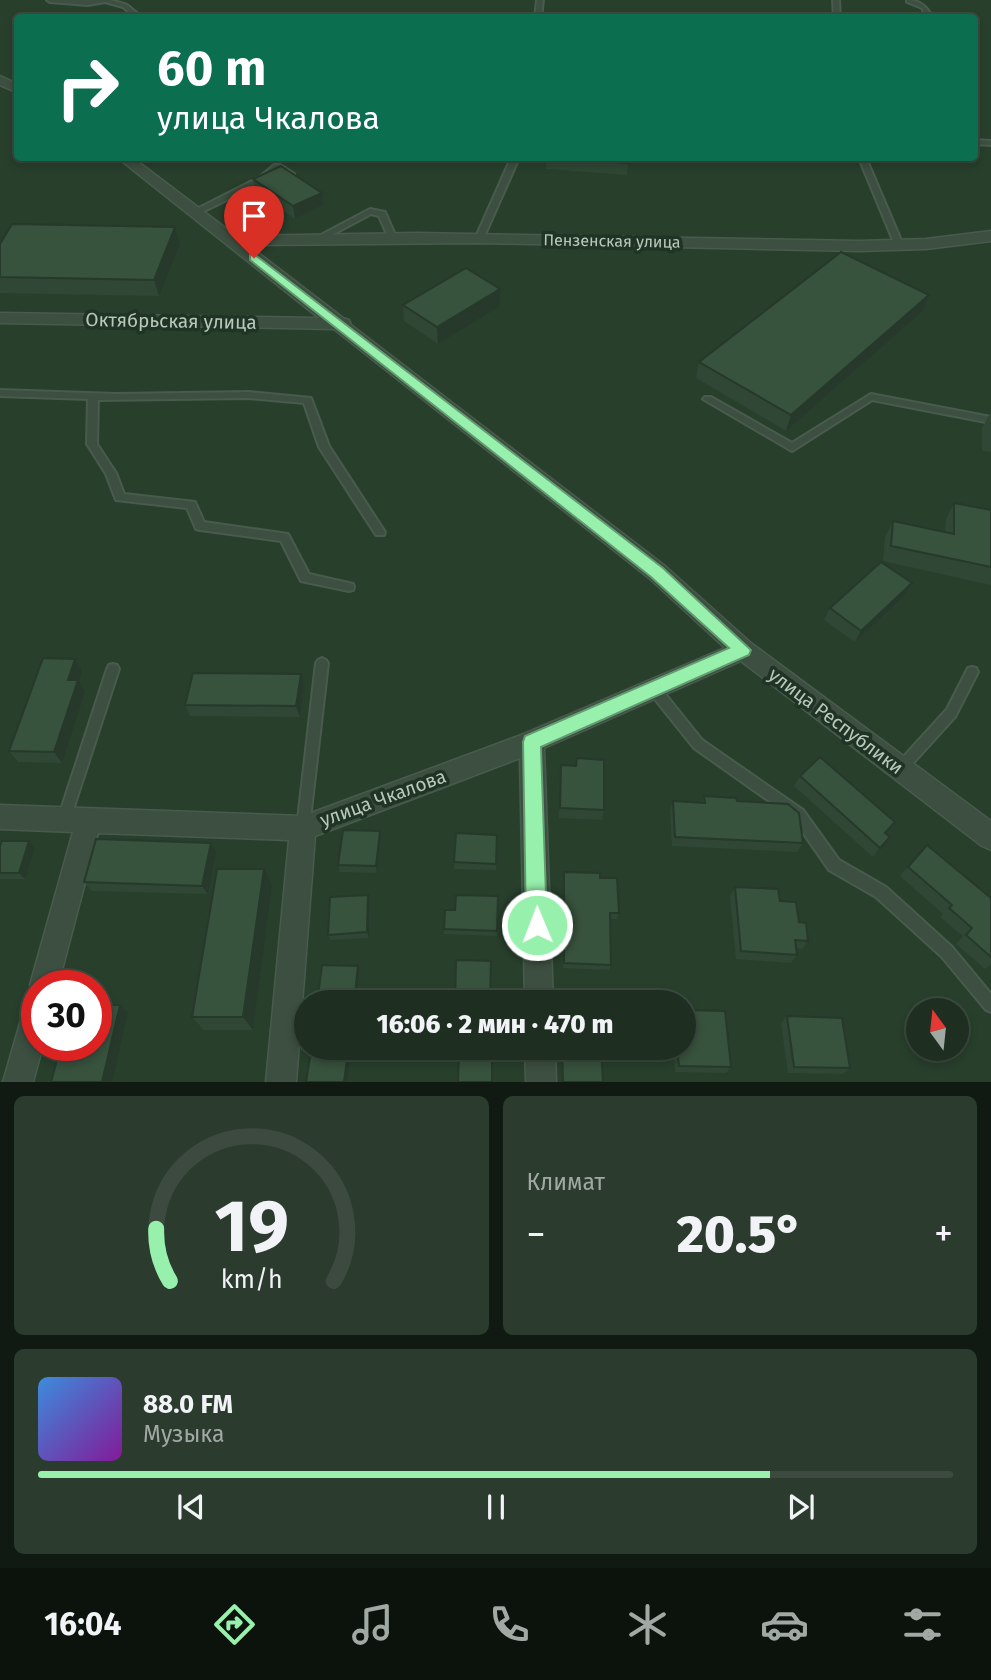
<!DOCTYPE html>
<html lang="ru">
<meta charset="utf-8">
<style>
body{margin:0;font-family:"Fira Sans",sans-serif;background:#2b3b2e;color:#f1f3f6;height:100vh;display:flex;flex-direction:column;font-size:26px;white-space:nowrap}
*{box-sizing:border-box;margin:0}
p{font-size:23px;color:#a1a9a5}
.icon{flex:none;width:38px;height:38px;fill:none;stroke:currentColor;stroke-width:2;stroke-linecap:round;stroke-linejoin:round}
.map{position:relative;height:1082px;overflow:hidden}
.panel{display:flex;flex-direction:column;gap:14px;padding:14px;background:#101a12;flex:1}
.panel>*{flex:none}
.top-card{position:absolute;left:14px;top:14px;width:964px;height:147px;border-radius:7px;box-shadow:0 4px 10px #0003,0 0 0 2px #3c4a3f;background:#0b6e4f;color:#fff;overflow:hidden}
.needle{width:46px;rotate:345deg}
.fabs{position:absolute;left:906px;top:998px;display:grid;gap:14px}
.fabs a{display:grid;place-items:center;width:63px;height:63px;border-radius:50%;background:#1e2f21;box-shadow:0 4px 10px #0003,0 0 0 2px #3c4a3f;font-size:35px}
.speed{position:absolute;left:21px;top:970px;display:flex;gap:14px;font-size:35px;font-weight:700;text-align:center}
.speed>*{display:grid;place-content:center;width:91px;height:91px;border-radius:50%;background:#1e2f21;box-shadow:0 4px 10px #0003,0 0 0 2px #3c4a3f;line-height:1}
.speed .limit{border:10px solid #d22;background:#fff;color:#111}
.pin{position:absolute;display:grid;place-items:center;width:60px;height:60px;color:#fff;margin:-72px -30px;border-radius:50% 50% 50% 0;rotate:-45deg;box-shadow:0 0 7px #0007}
.pin .icon{rotate:45deg}
.me{position:absolute;width:77px;margin:-38px;rotate:359deg;stroke-linejoin:round;filter:drop-shadow(0 0 5px #0008)}
.turn{display:flex;align-items:center;gap:24px;height:147px;padding:0 28px;font-size:32px}
.turn .icon{width:91px;height:91px;stroke-width:2.5}
.turn b{display:block;font-size:49px;line-height:60px}
.big{font-size:52px;font-weight:800;line-height:1.1}
.panel .card{flex:1;display:flex;flex-direction:column;justify-content:center;gap:10px;min-width:0;padding:0 24px;border-radius:10px;background:#2b3b2e}
.panel .dial{align-items:center;gap:0}
.dial svg{height:182px;overflow:visible;fill:none;stroke:#3c4a3f;stroke-width:7;stroke-linecap:round;text-anchor:middle}
.dial text{fill:#f1f3f6;stroke:none}
.song{display:flex;align-items:center;gap:21px}
.cover{width:84px;height:84px;border-radius:10px;background:linear-gradient(135deg,hsl(210 70% 55%),hsl(290 70% 35%))}
.played{height:7px;border-radius:4px;background:linear-gradient(90deg,#97f0ac 80%,#3c4a3f 80%)}
.keys{display:flex;justify-content:space-around;direction:ltr}
.heat{display:flex;justify-content:space-between;align-items:center;font-size:38px;direction:ltr}
.panel .tiles{flex:1;display:grid;gap:14px;grid-template-columns:1fr 1fr}
.card:last-child{grid-column:span 2}
.trip{position:absolute;left:294px;top:990px;width:402px;height:70px;border-radius:35px;background:#1e2f21;box-shadow:0 4px 10px #0003,0 0 0 2px #3c4a3f;font-weight:800;line-height:70px;text-align:center}
.tab-bar{display:flex;height:112px;justify-content:space-around;align-items:center;background:#0c130d;color:#a1a9a5}
.tab-bar .icon{width:49px;height:49px}
.tab-bar .active{color:#97f0ac}
.tab-bar b{font-size:32px;color:#f1f3f6}
.map>svg:first-child{display:block}
</style>
<div class="map">
<svg width="991" height="1082" viewBox="0 0 991 1082">
<rect width="100%" height="100%" fill="#283f2c"/>
<g fill="none" stroke-linecap="round" stroke-linejoin="round">
<defs>
<g id="service">
<path d="M47,0H111L127,5L143,18H136L123,7L105,2L88,5L50,2Z"/>
<path d="M537,0H543L541,18H535Z"/>
<path d="M833,0H839L840,18H834Z"/>
<path d="M907,0C920,0 927,7 933,18H927L922,8L907,2Z"/>
<path d="M975,140L991,141V145L975,144Z"/>
<path d="M511,158H519L483,239L479,241H476L475,239Z"/>
<path d="M859,158H866L903,245L902,247H896L895,245Z"/>
<path d="M274,165H280L294,174L290,176L278,170L266,181L198,214H195L191,212L260,177Z"/>
<path d="M370,209L385,212L396,237L395,239H389L379,216L371,214L326,238H323L319,236Z"/>
<path d="M0,390L116,394L249,392L311,398L329,446L385,532L384,535H376L319,447L304,403L249,398L98,400L97,444L116,473L124,494L195,502L204,522L288,534L309,574L353,584L354,587L353,590L349,591L301,581L281,541L200,530L196,529L187,508L116,500L106,474L87,444L88,399L0,396Z"/>
<path d="M871,394L991,417V423L872,400L792,451L703,399L705,397H711L792,443Z"/>
<path d="M322,658L326,660L328,663L309,828L308,832L303,834L298,832L297,828L316,663L318,660Z"/>
<path d="M113,664L117,665L119,669L70,819L69,823L64,825L59,823L58,819L107,669L109,665Z"/>
<path d="M972,667L976,668L978,672L955,717L904,773L900,775L896,773L894,769L896,765L947,709L968,668Z"/>
<path d="M654,684L658,685L702,740L803,810L839,860L886,887L952,947L991,994V1012L986,1010L942,957L876,897L829,870L793,818L694,748L650,693L648,689L650,685Z"/>
</g>
<g id="minor">
<path d="M0,76L18,84V93L0,85Z"/>
<path d="M118,158H133L236,236L417,233L859,241L926,239L991,231V241L926,249L859,251L479,243L248,245L343,318L349,320L351,325L665,566L751,643L991,821V850L982,846L741,661L544,748L553,1003H525L520,758L315,836L296,1082H266L289,840L98,833L58,985H37V996L34,995L30,985L73,832L0,829V805L303,816L524,734L725,648L649,578L334,329L0,323V313L319,318Z"/>
<path d="M37,999V1045H43L33,1082H3L23,1013L27,1003Z"/>
<path d="M525,1048H555L556,1082H526Z"/>
</g>
</defs>
<use href="#service" stroke="#485b4c" stroke-width="4"/>
<use href="#minor" stroke="#485b4c" stroke-width="3"/>
<use href="#service" fill="#3c4f40" fill-rule="evenodd"/>
<use href="#minor" fill="#3c4f40" fill-rule="evenodd"/>
</g>
<g fill="#2f4734">
<path d="M546,158H629L627,175L546,169Z"/>
<path d="M253,179L322,193L323,205L295,219L255,191Z"/>
<path d="M0,244H180L159,296L0,293Z"/>
<path d="M929,295L923,311L786,431L696,378L699,362Z"/>
<path d="M403,305L500,306L438,344L404,321Z"/>
<path d="M991,412V452L982,451V428Z"/>
<path d="M954,503L991,510V585L883,561L885,537L893,521L945,532L946,519Z"/>
<path d="M912,583L905,595L855,642L824,620L830,608Z"/>
<path d="M75,659L82,670L79,681L85,692L62,763L18,762L9,751Z"/>
<path d="M301,674L304,685L300,717L190,716L185,705Z"/>
<path d="M577,758L604,810L602,820L559,818L561,765L575,766Z"/>
<path d="M800,776L886,834L883,847L873,857L794,786Z"/>
<path d="M704,796L737,801L803,843L797,852L672,846L670,811L673,801L702,803Z"/>
<path d="M497,835L496,870L454,869V862Z"/>
<path d="M381,838L377,873L340,872L338,865Z"/>
<path d="M927,845L991,898V964L985,969L956,944L963,936L940,917L943,914L900,876Z"/>
<path d="M0,846L35,848L25,879H0Z"/>
<path d="M216,852L208,894L92,891L84,882Z"/>
<path d="M564,872L600,878L619,913L617,919H610L611,965L609,970L563,968Z"/>
<path d="M272,886L253,1030H204L192,1017Z"/>
<path d="M735,887L780,901L799,922L808,941L802,949L796,948L797,955L791,963L736,959L730,896Z"/>
<path d="M368,895L369,901V938L330,940L328,935Z"/>
<path d="M498,896L497,936L444,934V929L455,910Z"/>
<path d="M787,1016L850,1068L843,1074L788,1073L781,1023Z"/>
<path d="M562,1048L603,1082H562L561,1054Z"/>
<path d="M629,1048H684L731,1067L726,1073L675,1072L674,1055L630,1053Z"/>
</g>
<g fill="#26392b">
<path d="M322,193L323,205L295,219L293,206Z"/>
<path d="M175,227L180,244L159,296L154,280Z"/>
<path d="M500,289V306L438,344L437,327Z"/>
<path d="M929,295L923,311L786,431L791,415Z"/>
<path d="M912,583L905,595L855,642L861,631Z"/>
<path d="M75,659L82,670L79,681L85,692L62,763L54,752L68,680Z"/>
<path d="M301,674L304,685L300,717L296,706Z"/>
<path d="M380,831L381,838L377,873L376,866Z"/>
<path d="M890,837L883,847L873,857L880,848Z"/>
<path d="M29,841L35,848L25,879L19,873Z"/>
<path d="M211,843L216,852L208,894L202,886Z"/>
<path d="M264,869L272,886L253,1030L243,1017Z"/>
<path d="M368,895L369,901V938L367,932Z"/>
<path d="M358,966L359,971L356,1003H354Z"/>
<path d="M120,1005L128,1012L112,1082H102Z"/>
<path d="M348,1052L350,1056L347,1082H344Z"/>
</g>
<g fill="#37523d" stroke="#26392b" stroke-width="2">
<path d="M555,158H629V163Z"/>
<path d="M281,166L322,193L293,206L253,179Z"/>
<path d="M12,224L175,227L154,280L0,277V244Z"/>
<path d="M841,252L929,295L791,415L699,362Z"/>
<path d="M466,268L500,289L437,327L403,305Z"/>
<path d="M954,503L991,510V567L891,546L893,521L954,534Z"/>
<path d="M881,562L912,583L861,631L830,608Z"/>
<path d="M43,658L75,659L68,680H78L54,752L9,751Z"/>
<path d="M193,673L301,674L296,706L185,705Z"/>
<path d="M820,757L895,822L885,833L890,837L880,848L800,776Z"/>
<path d="M577,758L604,760V810L560,808L561,765L576,766Z"/>
<path d="M704,796L736,798L737,801L788,804L799,813L803,843L675,837L673,801L705,803Z"/>
<path d="M343,830L380,831L376,866L338,865Z"/>
<path d="M456,833L497,835L496,864L454,862Z"/>
<path d="M96,839L211,843L202,886L84,882Z"/>
<path d="M2,841H29L19,873H0V846Z"/>
<path d="M927,845L991,898V957L966,935L972,928L949,908L952,905L908,867Z"/>
<path d="M217,869H264L243,1017H192Z"/>
<path d="M564,872L600,873V878H617L619,913H610L611,965L564,963Z"/>
<path d="M735,887L778,889L780,901L796,902L799,922L806,923L808,941L795,940L797,955L741,951Z"/>
<path d="M368,895L367,932L328,935L330,897Z"/>
<path d="M456,895L498,896L497,931L444,929L445,910H455Z"/>
<path d="M456,960L491,961L490,1003H455Z"/>
<path d="M322,965L358,966L354,1003H317Z"/>
<path d="M96,1005H120L102,1082H51L61,1045H96Z"/>
<path d="M684,1010L725,1011L731,1067L679,1066L677,1048H684Z"/>
<path d="M787,1016L842,1018L850,1068L794,1067Z"/>
<path d="M459,1048H492V1082H458Z"/>
<path d="M562,1048H601L603,1082H563Z"/>
<path d="M311,1051L348,1052L344,1082H306Z"/>
</g>
<path fill="#97f0ac" stroke="#629c70" stroke-width="2" d="M254,254L663,568L751,650L749,655L541,747L547,925L544,932L537,935L529,932L526,925L523,742L525,736L729,648L651,577L250,260V255Z"/>
<g text-anchor="middle" dominant-baseline="central" stroke-width="7" stroke-linejoin="round" paint-order="stroke">
<g font-size="16" fill="#b8c9bc" stroke="#203425">
<text transform="translate(612 241) rotate(1)">Пензенская улица</text>
</g>
<g font-size="19" fill="#b8c9bc" stroke="#203425">
<text transform="translate(171 321) rotate(1)">Октябрьская улица</text>
<text transform="translate(836 721) rotate(37)">улица Республики</text>
<text transform="translate(383 798) rotate(-20)">улица Чкалова</text>
</g>
</g>
</svg>
<div class="fabs">
<a><svg class="needle" viewBox="-14 -14 28 28"><path d="M0-13l5 13h-10z" fill="#e53935"/><path d="M0 13l5-13h-10z" fill="#a1a9a5"/></svg></a>
</div>
<div class="speed"><div class="limit">30</div></div>
<div class="pin" style="left:254px;top:258px;background:#d93025"><svg class="icon" aria-label="arrive" viewBox="0 0 24 24"><path d="M6 21V4h12l-3 4 3 4H6"/></svg></div>
<svg class="me" style="left:537px;top:925px" viewBox="-20 -20 40 40"><circle r="17" fill="#97f0ac" stroke="#fff" stroke-width="3"/><path d="M0-11L8 9 0 5-8 9z" fill="#fff"/></svg>
<div class="trip">16:06 · 2 мин · 470 m</div>
<div class="top-card">
<div class="turn"><svg class="icon" aria-label="right" viewBox="0 0 24 24"><path d="M7 20v-9h11M14 6l5 5-5 5"/></svg><div><b>60 m</b>улица Чкалова</div></div>
</div>
</div>
<section class="panel">
<div class="tiles">
<div class="card dial"><svg viewBox="0 0 100 80">
<path d="M14 69A42 42 0 1 1 86 69"/>
<path d="M14 69A42 42 0 0 1 8 46" stroke="#97f0ac"/>
<text x="50" y="56" font-size="32" font-weight="700">19</text>
<text x="50" y="72" font-size="11">km/h</text>
</svg></div>
<div class="card"><p>Климат</p>
<div class="heat"><a>−</a><b class="big">20.5°</b><a>+</a></div>
</div>
<div class="card">
<div class="song"><i class="cover"></i><div><b>88.0 FM</b><p>Музыка</p></div></div>
<div class="played"></div>
<div class="keys"><svg class="icon" aria-label="previous" viewBox="0 0 24 24"><path d="M18 5L8 12l10 7zM5 5v14"/></svg><svg class="icon" aria-label="pause" viewBox="0 0 24 24"><path d="M8 5v14M16 5v14"/></svg><svg class="icon" aria-label="next" viewBox="0 0 24 24"><path d="M6 5l10 7-10 7zM19 5v14"/></svg></div>
</div>
</div>
</section>
<nav class="tab-bar">
<b>16:04</b>
<svg class="icon active" aria-label="directions" viewBox="0 0 24 24"><path d="M12 3l9 9-9 9-9-9zM9 14v-3h6M13 9l2 2-2 2"/></svg>
<svg class="icon" aria-label="music" viewBox="0 0 24 24"><path d="M9 18V5l10-2v13"/><circle cx="6" cy="18" r="3"/><circle cx="16" cy="16" r="3"/></svg>
<svg class="icon" aria-label="phone" viewBox="0 0 24 24"><path d="M5 4h4l2 5-3 2q2 4 5 5l2-3 5 2v4C11 20 4 13 5 4z"/></svg>
<svg class="icon" aria-label="climate" viewBox="0 0 24 24"><path d="M12 3v18M4 7l16 10M4 17L20 7"/></svg>
<svg class="icon" aria-label="car" viewBox="0 0 24 24"><path d="M5 17H2v-5l4-1 3-4h7l3 4 3 1v5h-3M9 17h6M6 11h13"/><circle cx="7" cy="17" r="2"/><circle cx="17" cy="17" r="2"/></svg>
<svg class="icon" aria-label="filters" viewBox="0 0 24 24"><path d="M4 7h16M4 17h16"/><circle cx="9" cy="7" r="2"/><circle cx="15" cy="17" r="2"/></svg>
</nav>
